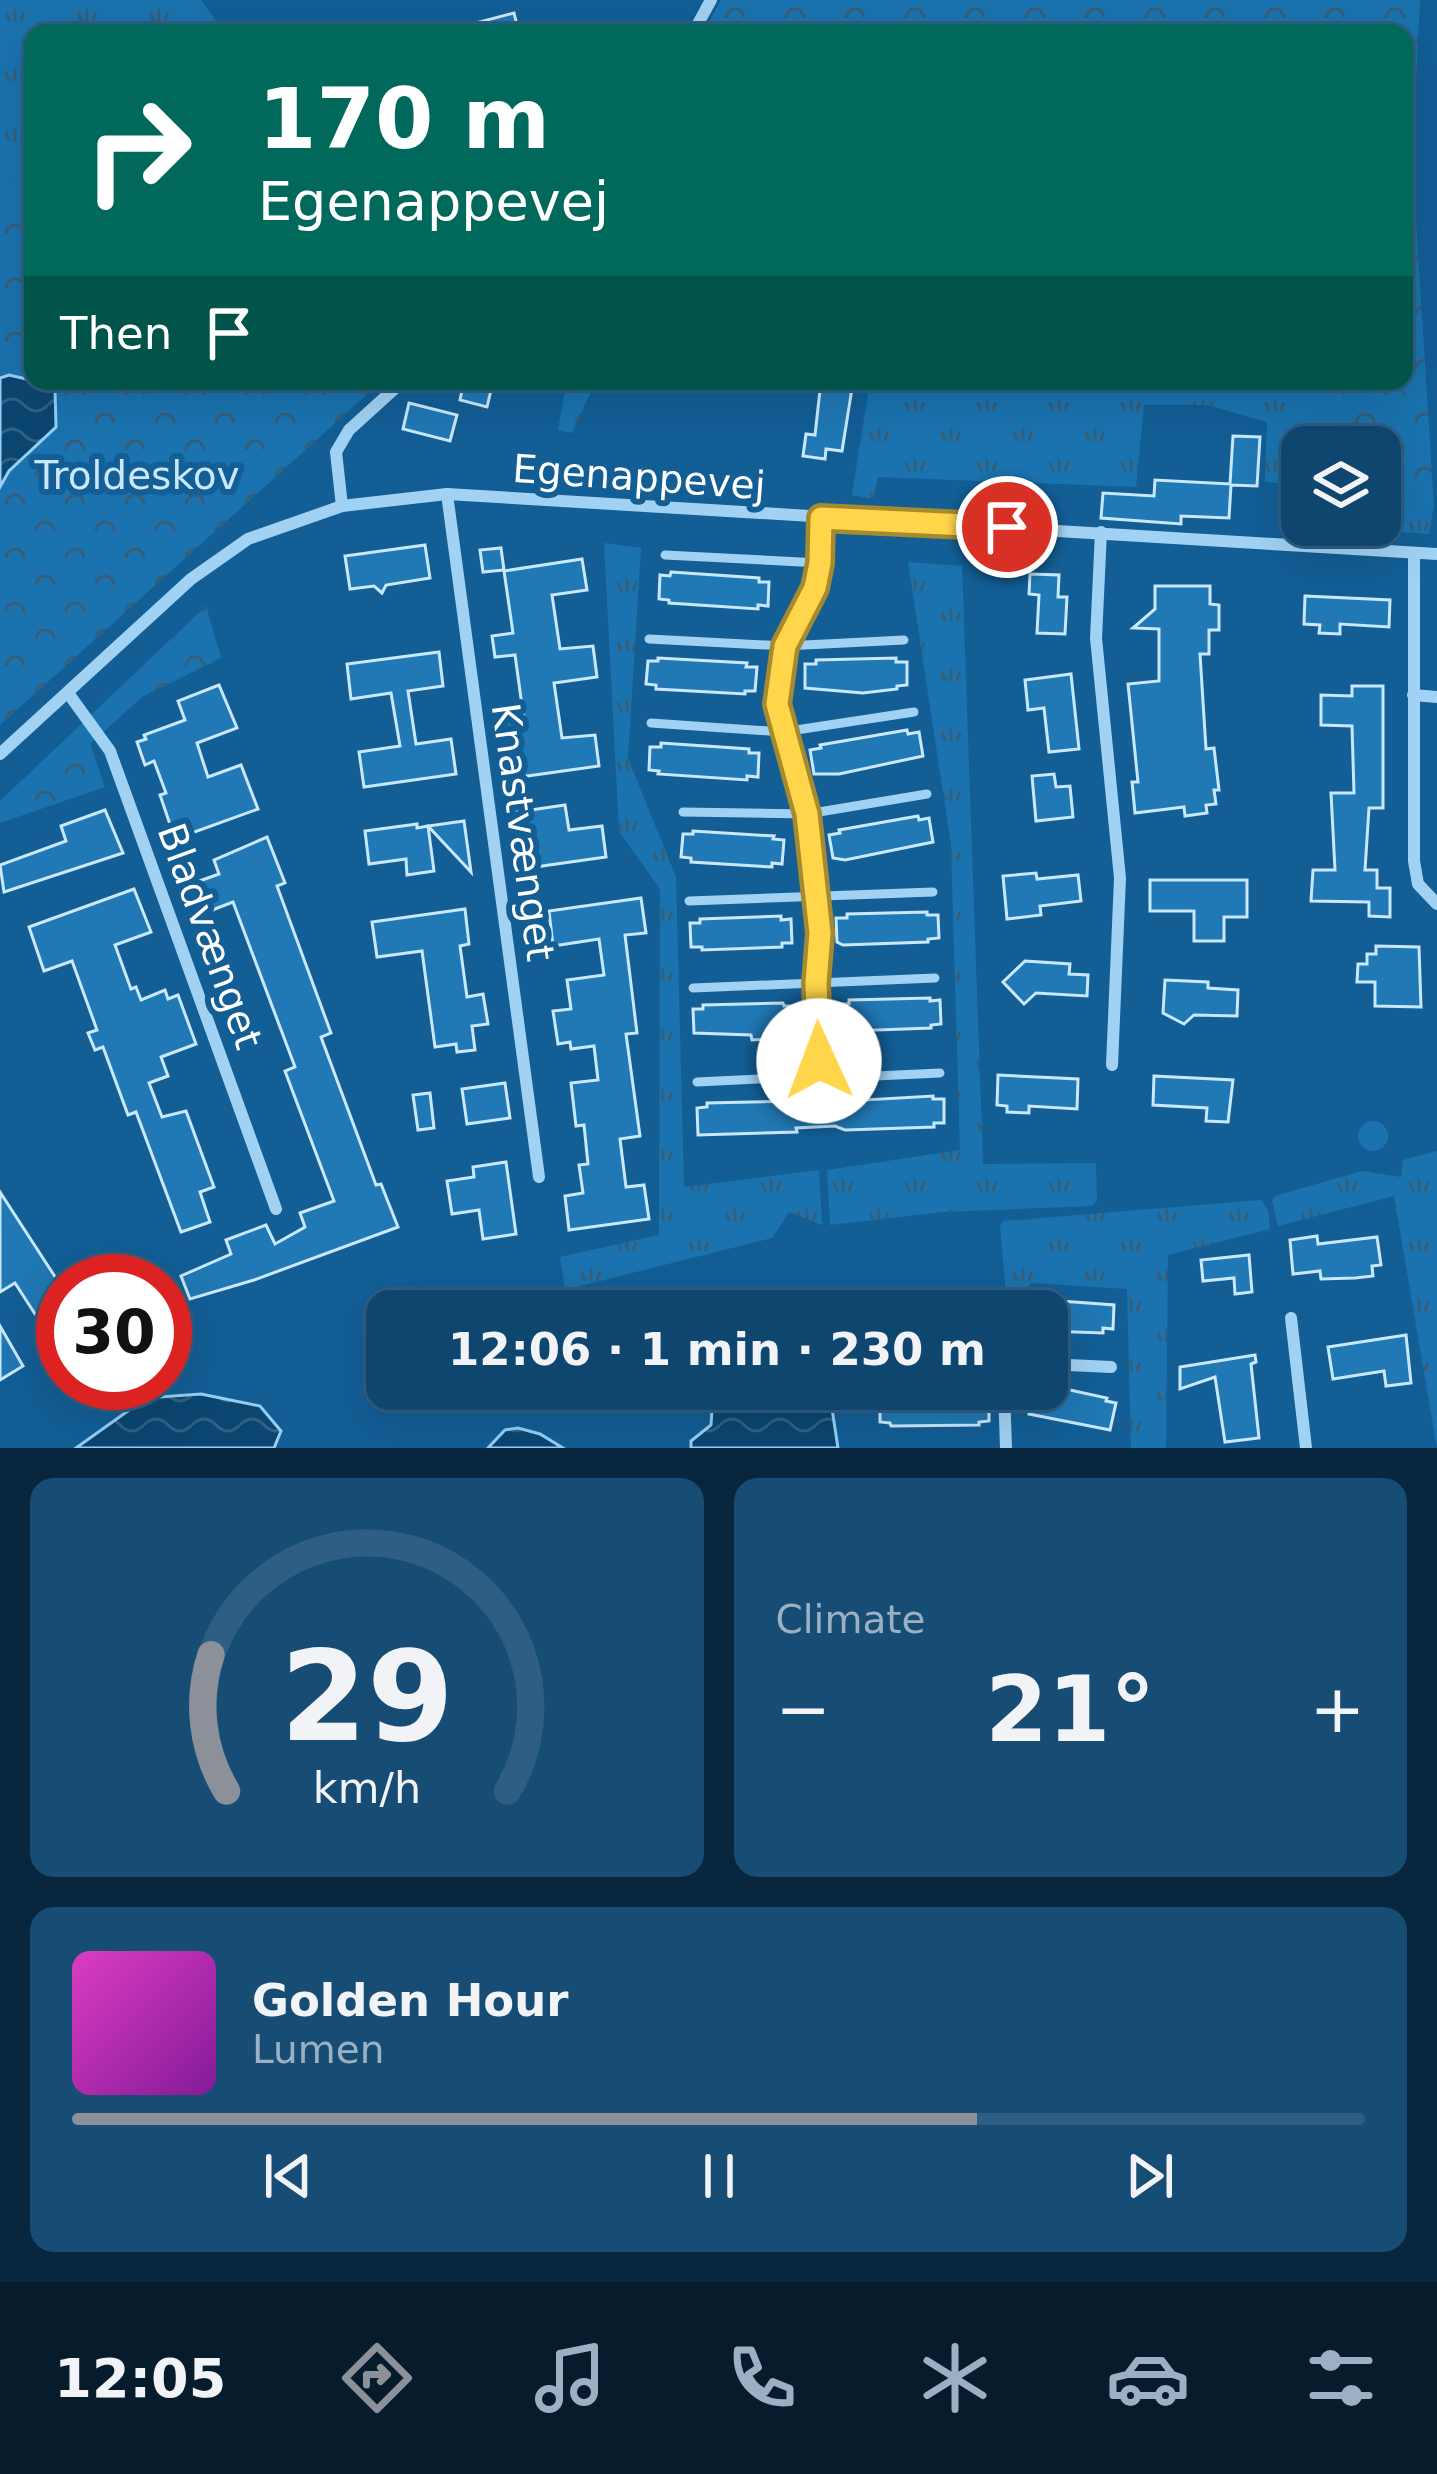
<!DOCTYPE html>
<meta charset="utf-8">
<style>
body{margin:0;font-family:"DejaVu Sans",sans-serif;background:#174d75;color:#f1f3f6;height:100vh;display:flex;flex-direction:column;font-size:45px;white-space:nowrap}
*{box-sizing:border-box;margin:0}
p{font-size:39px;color:#9bb1c3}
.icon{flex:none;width:66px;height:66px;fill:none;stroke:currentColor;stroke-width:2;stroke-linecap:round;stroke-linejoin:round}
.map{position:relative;height:1448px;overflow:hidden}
.panel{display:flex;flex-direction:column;gap:30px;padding:30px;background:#08263e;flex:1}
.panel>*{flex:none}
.top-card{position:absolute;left:24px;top:24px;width:1389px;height:366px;border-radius:24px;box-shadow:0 12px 48px #0002,0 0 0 3px #2e5e83;background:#00695c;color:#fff;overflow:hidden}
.fabs{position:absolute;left:1281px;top:426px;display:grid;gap:24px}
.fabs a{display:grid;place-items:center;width:120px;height:120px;border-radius:24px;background:#0e4670;box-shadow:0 12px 48px #0002,0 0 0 3px #2e5e83;font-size:60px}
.speed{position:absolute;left:36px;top:1254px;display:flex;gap:24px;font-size:60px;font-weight:700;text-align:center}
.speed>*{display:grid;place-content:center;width:156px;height:156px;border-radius:50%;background:#0e4670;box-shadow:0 12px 48px #0002,0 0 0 3px #2e5e83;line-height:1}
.speed .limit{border:18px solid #d22;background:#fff;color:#111}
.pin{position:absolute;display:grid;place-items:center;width:102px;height:102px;color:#fff;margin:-51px;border:6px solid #fff;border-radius:50%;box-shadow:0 3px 12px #0007}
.me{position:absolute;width:132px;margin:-66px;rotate:358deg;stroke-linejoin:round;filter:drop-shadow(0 0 9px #0008)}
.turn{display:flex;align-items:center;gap:42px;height:252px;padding:0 36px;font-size:54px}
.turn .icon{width:156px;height:156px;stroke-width:2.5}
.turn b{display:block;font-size:84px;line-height:102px}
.then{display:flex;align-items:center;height:114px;padding:0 36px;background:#0003;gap:24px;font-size:45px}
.big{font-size:90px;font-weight:600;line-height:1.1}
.panel .tile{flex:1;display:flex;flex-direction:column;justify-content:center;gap:18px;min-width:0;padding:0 42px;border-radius:24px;background:#174d75}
.panel .dial{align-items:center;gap:0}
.dial svg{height:312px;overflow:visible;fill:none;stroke:#2e5e83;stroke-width:7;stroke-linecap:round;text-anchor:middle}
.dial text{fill:#f1f3f6;stroke:none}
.song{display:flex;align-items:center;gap:36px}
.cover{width:144px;height:144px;border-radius:18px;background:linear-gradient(135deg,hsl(310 70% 55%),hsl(290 70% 35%))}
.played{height:12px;border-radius:6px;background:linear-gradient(90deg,#8c9099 70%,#2e5e83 70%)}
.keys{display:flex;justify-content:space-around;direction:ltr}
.heat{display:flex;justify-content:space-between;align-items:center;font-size:66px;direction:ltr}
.panel .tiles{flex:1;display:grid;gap:30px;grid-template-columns:1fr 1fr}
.tile:last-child{grid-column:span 2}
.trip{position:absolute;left:366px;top:1290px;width:702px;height:120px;border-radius:24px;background:#0e4670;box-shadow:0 12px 48px #0002,0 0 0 3px #2e5e83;font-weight:600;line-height:120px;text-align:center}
.dock{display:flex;height:192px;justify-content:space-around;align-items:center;background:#061c2d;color:#9bb1c3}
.dock .icon{width:84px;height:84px}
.dock .current{color:#8c9099}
.dock b{font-size:54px;color:#f1f3f6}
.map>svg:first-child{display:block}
</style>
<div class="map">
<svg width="1437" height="1448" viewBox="0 0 1437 1448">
<defs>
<pattern id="grass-tufts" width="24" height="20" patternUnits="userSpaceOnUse" patternTransform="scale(3)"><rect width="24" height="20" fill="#1a73af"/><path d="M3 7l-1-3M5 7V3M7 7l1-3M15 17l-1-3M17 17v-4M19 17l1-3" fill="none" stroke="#365e79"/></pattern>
<pattern id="forest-crowns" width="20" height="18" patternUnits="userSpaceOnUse" patternTransform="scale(3)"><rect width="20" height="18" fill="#1a73af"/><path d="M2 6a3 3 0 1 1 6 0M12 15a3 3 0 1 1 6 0" fill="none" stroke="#365e79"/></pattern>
<pattern id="water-waves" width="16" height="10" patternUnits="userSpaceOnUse" patternTransform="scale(3)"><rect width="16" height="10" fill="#0b4671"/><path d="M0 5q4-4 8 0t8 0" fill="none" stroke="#306286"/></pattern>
</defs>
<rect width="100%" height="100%" fill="#125e95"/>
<g fill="url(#grass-tufts)">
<path d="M0,0H201L225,33H33V176L0,182Z"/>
<path d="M870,381H1332L1335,447H1302V525L1291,524V484L1265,482L1267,422L1207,405H1144L1136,487L878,477L873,499L852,495Z"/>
<path d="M1380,504L1434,505L1429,534L1307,525H1380Z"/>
<path d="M604,543L641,548L628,758L676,877L684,1187L819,1170L822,1225L789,1212L772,1238L568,1289L565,1288L560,1257L659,1235L660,889L619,831Z"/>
<path d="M908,562L962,566L983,1164L1096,1163L1097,1200L1092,1206L942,1212L830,1225L827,1170L960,1150L951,845Z"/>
<path d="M1437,1151V1448L1394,1196L1278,1226L1272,1200L1275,1196L1362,1171L1401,1177L1403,1160Z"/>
<path d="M1261,1200L1268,1210L1270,1229L1168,1255L1166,1448H1131L1127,1289L1031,1283L1013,1305H1007L1000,1226L1003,1221Z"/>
</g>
<g fill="url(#forest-crowns)">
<path d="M721,0H1420L1412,159L1434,505L1380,504V447H1335L1332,381H1404V33H703Z"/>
<path d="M33,176V380L9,375L0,378V182Z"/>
<path d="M38,381H382L0,725V487L9,471L29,456L48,384Z"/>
<path d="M562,381H596L572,433L558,430L566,385Z"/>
<path d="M206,606L221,658L142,697L90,744L105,787L0,823V801Z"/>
</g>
<circle fill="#1a73af" cx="1373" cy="1136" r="15"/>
<g fill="url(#water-waves)" stroke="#93cff6" stroke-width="3">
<path d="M9,375L48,384L55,390L56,427L9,471L0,487V378Z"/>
<path d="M727,1389H829L838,1448H691V1441L711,1425L712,1410Z"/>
<path d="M201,1394L260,1406L281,1431L274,1448H76L146,1398Z"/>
<path d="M518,1428L540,1434L563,1448H488L505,1430Z"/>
</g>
<g fill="#2078b4" stroke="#c9e8fd" stroke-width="3">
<path d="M514,13L519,33H461L460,27Z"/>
<path d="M464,381L492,386L487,407L460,400Z"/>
<path d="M821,381L853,382L842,451L826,449L825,459L803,456L806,434L815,435Z"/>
<path d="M409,403L457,415L450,441L403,429Z"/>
<path d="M1233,436L1260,437L1257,486L1231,485L1229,518L1181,516V524L1101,518L1103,493L1154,496L1155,480L1230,484Z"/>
<path d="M425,545L430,578L386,585L382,593L374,586L350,589L345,556Z"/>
<path d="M501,548L504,570L483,572L480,550Z"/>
<path d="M582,559L587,590L552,595L560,649L593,646L597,677L554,683L562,738L595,735L599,766L520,777L516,743L507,744L504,722L524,720L515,655L495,657L492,636L513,633L504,571Z"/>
<path d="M671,572L759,578V582H769L768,606L758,605V609L669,603V600L659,599L660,575L670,576Z"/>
<path d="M1030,574L1059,575L1058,597H1067L1065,634L1037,633L1039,595L1029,594Z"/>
<path d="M1155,586H1210V604L1219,605V630H1209V654H1200L1206,749L1214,748L1219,790H1214L1216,804L1206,805L1207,813L1185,816L1184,807L1135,813L1132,782H1138L1128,684L1159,681V629L1133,628L1155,609Z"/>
<path d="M1305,596L1390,600L1389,627L1340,624V634L1319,633L1320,625L1304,624Z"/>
<path d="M439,652L443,686L408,691L416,744L451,739L456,774L364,787L359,752L400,746L391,693L351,699L347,664Z"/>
<path d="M658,658L747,663L746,667H757L755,691H745V694L656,689V685L646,684L648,661H658Z"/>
<path d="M896,658V662H907V685L897,686V689L863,693L805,688V664H816V660Z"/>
<path d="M1071,674L1079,749L1049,752L1044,708L1028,710L1025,680Z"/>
<path d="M219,685L237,728L197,743L208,777L241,765L258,809L175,839L160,795L166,793L154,761L145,765L137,742L146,739L144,735L185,720L178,701Z"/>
<path d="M1352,686H1383V808H1369L1365,870H1377V888H1390V917L1369,916V902L1311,901L1313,870H1335L1331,793H1354L1352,726L1321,725V695L1352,696Z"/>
<path d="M907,730L908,734L919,732L923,756L839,774H814L810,750L821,748L820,745Z"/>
<path d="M661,743L749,749V753H759L758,777L747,776V780L658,774L659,771L649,770L650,747H661Z"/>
<path d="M1054,774L1056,787L1070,786L1073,817L1036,821L1032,776Z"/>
<path d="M565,805L569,830L602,826L606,857L528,868L517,812Z"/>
<path d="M105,810L123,853L4,892L0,865L66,841L61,826Z"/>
<path d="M918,816L919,820L929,818L933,842L845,860L833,858L829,835L840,833L839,830Z"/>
<path d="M464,821L471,872L428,826Z"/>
<path d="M417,824V828L428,826L434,871L407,875L406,859L369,864L365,831Z"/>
<path d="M693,831L774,836L773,839L784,840L782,864L772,863V867L691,862V858L681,857L683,834H693Z"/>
<path d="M267,837L285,883L277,886L331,1033L321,1037L376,1185L381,1184L398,1227L254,1280L190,1299L181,1276L231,1254L226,1240L266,1225L275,1244L305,1227L300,1213L334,1201L285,1071L295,1067L233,902L202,914L191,884L219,874L214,860Z"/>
<path d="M1036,873L1037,879L1078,875L1081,901L1040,906L1041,915L1007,919L1003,876Z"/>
<path d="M1150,880H1247V917H1224V941H1194V911H1150Z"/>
<path d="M134,889L151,932L115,945L131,989L136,987L141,1000L165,990L168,999L178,995L196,1044L161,1057L168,1076L149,1083L162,1117L186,1111L214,1187L200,1192L210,1222L181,1232L136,1112L128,1115L103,1047L95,1050L88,1033L97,1030L72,961L44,971L29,927Z"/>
<path d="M641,898L646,933L625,935L637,1033L626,1034L640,1136L620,1139L626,1187L644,1185L649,1219L569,1230L565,1196L583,1193L579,1165L588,1164L584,1125L576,1126L571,1083L598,1080L594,1046L571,1049L570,1042L558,1044L553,1011L571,1009L567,980L604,975L599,939L553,946L549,911Z"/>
<path d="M465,909L469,944L460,946L467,997L483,994L488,1024L472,1026L475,1050L457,1052L456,1044L435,1047L422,951L377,957L372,922Z"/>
<path d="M927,912V915H938L939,938L928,939V942L843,945L837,942L836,918H847V914Z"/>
<path d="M781,916V920L791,919L792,943H782V947L702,950V947H691L690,923H700V919Z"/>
<path d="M1376,946L1419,947L1421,1007L1375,1006V982H1357L1358,964H1367V954H1376Z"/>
<path d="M1025,961L1070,964L1069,974L1088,975L1087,996L1036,993L1024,1004L1003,982Z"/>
<path d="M1165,980L1208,982V988L1238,990L1237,1016L1194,1015L1184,1024L1163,1013Z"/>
<path d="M930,998V1001L940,1000L941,1024L931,1025V1028L850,1031V1027L840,1028L839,1004H849V1000Z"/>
<path d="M783,1003L784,1006H794L795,1030L770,1034V1039L752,1040L751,1035L694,1033L693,1009H703V1005Z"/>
<path d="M998,1075L1078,1079L1077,1109L1029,1106V1113L1007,1112V1106L997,1105Z"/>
<path d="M1154,1076L1233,1080L1228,1122L1206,1121L1207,1108L1153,1105Z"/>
<path d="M505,1083L510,1118L467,1124L462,1089Z"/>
<path d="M430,1093L434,1128L418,1130L413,1095Z"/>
<path d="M933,1096V1099H944V1123H934V1127L845,1130L835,1126L796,1128L797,1132L698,1135L697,1108L707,1107V1103L795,1101V1104Z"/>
<path d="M506,1162L516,1234L483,1239L479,1210L452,1214L447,1181L474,1177L473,1167Z"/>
<path d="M0,1192L63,1289V1296L35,1314L15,1283L0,1292Z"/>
<path d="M1317,1236L1318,1244L1377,1237L1381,1265L1372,1266L1373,1276L1355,1278L1321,1279L1320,1271L1293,1274L1290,1240Z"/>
<path d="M1249,1255L1252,1292L1235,1294L1234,1278L1203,1281L1201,1260Z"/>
<path d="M1047,1300L1114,1305L1113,1329L1103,1328V1333L1047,1331Z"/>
<path d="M0,1326L23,1366L0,1380Z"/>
<path d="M1406,1335L1411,1383L1386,1386L1384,1371L1333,1379L1328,1347Z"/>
<path d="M1255,1355L1256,1362L1251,1364L1259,1438L1225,1442L1215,1377L1180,1389V1367Z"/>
<path d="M1047,1385L1107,1398L1106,1401L1116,1403L1110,1430L1029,1414L1030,1410L1019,1407L1023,1389H1047Z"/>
<path d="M979,1394V1398H989V1421L979,1422V1425L891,1426L890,1423L880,1422V1399H890V1395Z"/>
</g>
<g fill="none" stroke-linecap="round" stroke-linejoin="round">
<g stroke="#a1d2f3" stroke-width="9">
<path d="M665,555L820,563"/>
<path d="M649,639L785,646L904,640"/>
<path d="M651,723L783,732L914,712"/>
<path d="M683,812L807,814L927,794"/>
<path d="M689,901L933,892"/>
<path d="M693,988L935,978"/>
<path d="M697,1082L782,1078L819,1061L854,1077L940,1073"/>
</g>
<g stroke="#a1d2f3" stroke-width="12">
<path d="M693,33L711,0"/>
<path d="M447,494L539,1177"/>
<path d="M342,506L336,452L349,430L403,381"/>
<path d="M1101,532L1096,638L1120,878L1112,1065"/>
<path d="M1414,553V861L1418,884L1437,904"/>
<path d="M68,693L110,751L276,1209"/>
<path d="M1413,695L1437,697"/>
<path d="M0,754L191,579L248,539L342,506L447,494L1437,554"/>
<path d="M819,1061L816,983L820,933L807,814L777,704L785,646L815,588L820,563L821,518"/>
<path d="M1291,1318L1306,1448"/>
<path d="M1047,1364L1111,1367"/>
<path d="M1004,1389L1006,1448"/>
</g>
</g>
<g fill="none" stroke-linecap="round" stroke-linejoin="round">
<defs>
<path id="route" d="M819,1061L816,983L820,933L807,814L777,704L785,646L815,588L820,563L821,518L1007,527"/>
</defs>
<use href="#route" stroke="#a68a30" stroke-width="30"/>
<use href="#route" stroke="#ffd54a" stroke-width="21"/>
</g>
<g text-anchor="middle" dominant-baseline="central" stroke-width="12" stroke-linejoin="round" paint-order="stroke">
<g font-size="39" fill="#c9e8fd" stroke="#125e95">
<text x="137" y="475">Troldeskov</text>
</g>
<g font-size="39" fill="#fff" stroke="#125e95">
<text transform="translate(639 477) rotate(4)">Egenappevej</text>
<text transform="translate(523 832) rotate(82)">Knastvænget</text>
<text transform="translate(210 936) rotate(70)">Bladvænget</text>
</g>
</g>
</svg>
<div class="fabs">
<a><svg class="icon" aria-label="layers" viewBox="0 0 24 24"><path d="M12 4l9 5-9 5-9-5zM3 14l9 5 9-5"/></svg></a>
</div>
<div class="speed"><div class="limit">30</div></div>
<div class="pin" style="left:1007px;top:527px;background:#d93025"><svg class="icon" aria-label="arrive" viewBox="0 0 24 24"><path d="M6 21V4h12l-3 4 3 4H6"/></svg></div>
<svg class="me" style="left:819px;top:1061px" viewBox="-20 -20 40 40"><circle r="19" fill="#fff"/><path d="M0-13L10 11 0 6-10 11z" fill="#ffd54a"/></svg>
<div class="trip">12:06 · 1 min · 230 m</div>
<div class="top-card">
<div class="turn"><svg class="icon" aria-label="right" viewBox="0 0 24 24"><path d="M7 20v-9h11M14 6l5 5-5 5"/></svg><div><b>170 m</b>Egenappevej</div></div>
<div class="then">Then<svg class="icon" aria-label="arrive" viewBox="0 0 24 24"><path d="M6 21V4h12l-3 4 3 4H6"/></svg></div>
</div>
</div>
<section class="panel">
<div class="tiles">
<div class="tile dial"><svg viewBox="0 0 100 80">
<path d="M14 69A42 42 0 1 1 86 69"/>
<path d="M14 69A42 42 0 0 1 10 34" stroke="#8c9099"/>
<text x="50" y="56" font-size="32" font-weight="700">29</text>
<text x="50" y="72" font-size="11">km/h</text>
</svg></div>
<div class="tile"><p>Climate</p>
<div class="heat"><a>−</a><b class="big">21°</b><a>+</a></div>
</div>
<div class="tile">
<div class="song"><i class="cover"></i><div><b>Golden Hour</b><p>Lumen</p></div></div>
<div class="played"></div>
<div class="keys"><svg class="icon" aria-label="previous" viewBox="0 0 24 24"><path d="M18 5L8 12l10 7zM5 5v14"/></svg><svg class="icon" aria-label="pause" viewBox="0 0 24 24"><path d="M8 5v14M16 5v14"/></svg><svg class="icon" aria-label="next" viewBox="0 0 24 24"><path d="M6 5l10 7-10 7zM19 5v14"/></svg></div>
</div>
</div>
</section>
<nav class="dock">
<b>12:05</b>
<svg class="icon current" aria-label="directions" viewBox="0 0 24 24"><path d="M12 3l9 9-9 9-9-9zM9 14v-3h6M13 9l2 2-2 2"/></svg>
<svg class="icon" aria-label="music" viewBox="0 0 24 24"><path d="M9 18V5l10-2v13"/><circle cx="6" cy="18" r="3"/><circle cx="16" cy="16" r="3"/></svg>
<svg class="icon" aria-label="phone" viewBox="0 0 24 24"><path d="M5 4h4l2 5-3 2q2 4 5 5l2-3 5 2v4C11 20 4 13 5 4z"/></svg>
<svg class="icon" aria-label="climate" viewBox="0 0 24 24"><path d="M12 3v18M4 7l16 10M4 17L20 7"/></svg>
<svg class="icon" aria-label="car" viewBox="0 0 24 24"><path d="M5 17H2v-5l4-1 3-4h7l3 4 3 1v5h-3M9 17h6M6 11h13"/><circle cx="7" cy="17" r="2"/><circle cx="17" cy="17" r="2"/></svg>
<svg class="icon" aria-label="filters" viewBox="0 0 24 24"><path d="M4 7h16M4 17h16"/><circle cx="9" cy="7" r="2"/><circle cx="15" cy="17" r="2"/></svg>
</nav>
